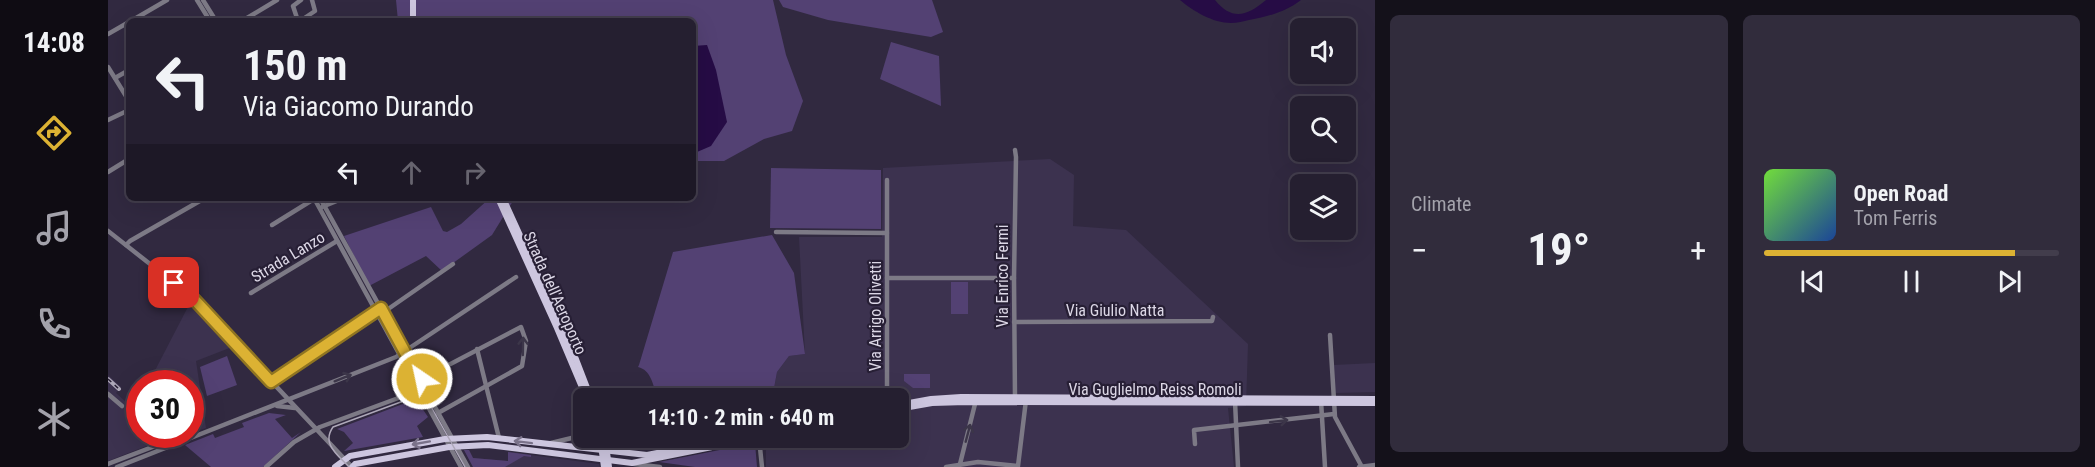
<!DOCTYPE html>
<meta charset="utf-8">
<style>
body{margin:0;font-family:"Roboto Condensed",sans-serif;background:#312c3c;color:#f1f3f6;height:100vh;display:flex;flex-direction:column;font-size:22px;white-space:nowrap}
*{box-sizing:border-box;margin:0}
p{font-size:20px;color:#a3a2ab}
.icon{flex:none;width:33px;height:33px;fill:none;stroke:currentColor;stroke-width:2;stroke-linecap:round;stroke-linejoin:round}
.map{position:relative;flex:1;overflow:hidden}
.sheet{display:flex;flex-direction:column;gap:15px;padding:15px;background:#14111a;width:720px}
.sheet>*{flex:none}
.banner{position:absolute;left:18px;top:18px;width:570px;height:183px;border-radius:9px;box-shadow:0 6px 24px #0002,0 0 0 2px #423d4c;background:#251f30;color:#f1f3f6;overflow:hidden}
.controls{position:absolute;left:1182px;top:18px;display:grid;gap:12px}
.controls a{display:grid;place-items:center;width:66px;height:66px;border-radius:9px;background:#251f30;box-shadow:0 6px 24px #0002,0 0 0 2px #423d4c;font-size:30px}
.speed{position:absolute;left:18px;top:370px;display:flex;gap:12px;font-size:30px;font-weight:700;text-align:center}
.speed>*{display:grid;place-content:center;width:78px;height:78px;border-radius:50%;background:#251f30;box-shadow:0 6px 24px #0002,0 0 0 2px #423d4c;line-height:1}
.speed .limit{border:9px solid #d22;background:#fff;color:#111}
.pin{position:absolute;display:grid;place-items:center;width:51px;height:51px;color:#fff;margin:-26px;border-radius:12px;box-shadow:0 3px 9px #0006}
.me{position:absolute;width:66px;margin:-33px;rotate:326deg;stroke-linejoin:round;filter:drop-shadow(0 0 4px #0008)}
.turn{display:flex;align-items:center;gap:21px;height:126px;padding:0 18px;font-size:27px}
.turn .icon{width:78px;height:78px;stroke-width:2.5}
.turn b{display:block;font-size:42px;line-height:51px}
.lanes{display:flex;align-items:center;height:57px;padding:0 18px;background:#0003;justify-content:center;gap:30px;direction:ltr}
.lanes .off{opacity:.35}
.big{font-size:45px;font-weight:700;line-height:1.1}
.sheet .tile{flex:1;display:flex;flex-direction:column;justify-content:center;gap:9px;min-width:0;padding:0 21px;border-radius:9px;background:#312c3c}
.song{display:flex;align-items:center;gap:18px}
.cover{width:72px;height:72px;border-radius:9px;background:linear-gradient(135deg,hsl(100 70% 55%),hsl(220 70% 35%))}
.played{height:6px;border-radius:3px;background:linear-gradient(90deg,#dcb233 85%,#423d4c 85%)}
.keys{display:flex;justify-content:space-around;direction:ltr}
.heat{display:flex;justify-content:space-between;align-items:center;font-size:33px;direction:ltr}
.sheet .tiles{flex:1;display:grid;gap:15px;grid-template-columns:repeat(2,1fr)}
.trip{position:absolute;left:465px;top:388px;width:336px;height:60px;border-radius:9px;background:#251f30;box-shadow:0 6px 24px #0002,0 0 0 2px #423d4c;font-weight:700;line-height:60px;text-align:center}
main{display:flex;flex:1;min-height:0}
.dock{display:flex;flex-direction:column;width:108px;justify-content:space-around;align-items:center;background:#0f0c13;color:#a3a2ab}
.dock .icon{width:42px;height:42px}
.dock .selected{color:#dcb233}
.dock b{font-size:27px;color:#f1f3f6}
.map>svg:first-child{display:block}
</style>
<main>
<nav class="dock">
<b>14:08</b>
<svg class="icon selected" aria-label="directions" viewBox="0 0 24 24"><path d="M12 3l9 9-9 9-9-9zM9 14v-3h6M13 9l2 2-2 2"/></svg>
<svg class="icon" aria-label="music" viewBox="0 0 24 24"><path d="M9 18V5l10-2v13"/><circle cx="6" cy="18" r="3"/><circle cx="16" cy="16" r="3"/></svg>
<svg class="icon" aria-label="phone" viewBox="0 0 24 24"><path d="M5 4h4l2 5-3 2q2 4 5 5l2-3 5 2v4C11 20 4 13 5 4z"/></svg>
<svg class="icon" aria-label="climate" viewBox="0 0 24 24"><path d="M12 3v18M4 7l16 10M4 17L20 7"/></svg>
</nav>
<div class="map">
<svg width="1267" height="467" viewBox="0 0 1267 467">
<rect width="100%" height="100%" fill="#312940"/>
<g fill="#3c324f">
<path d="M942,159L966,175L965,226L1018,230L1140,344L1138,406L1120,408L1126,467H658V438H790V399H664L669,372L681,356L697,354L691,237H774L775,168Z"/>
<path d="M82,303L124,347L88,361L98,428L83,433L82,384H40Z"/>
<path d="M1267,363V392L1227,393L1226,365Z"/>
<path d="M0,375L13,387L8,393L31,414L32,435H56L59,438L0,461Z"/>
<path d="M356,450H361L365,458L400,461V452L491,464L492,467H365Z"/>
</g>
<g fill="#534173">
<path d="M288,0H665L678,55L695,101L684,131L656,139L616,161H585V21H290Z"/>
<path d="M671,0H824L835,32L823,37L720,20L675,7Z"/>
<path d="M783,42L831,56L833,106L772,79Z"/>
<path d="M663,168L773,170V229L662,228Z"/>
<path d="M382,198H412L405,201L384,235L334,271L318,256L261,286L236,236L323,207L335,231L339,232L353,224Z"/>
<path d="M664,235L686,273L697,354L681,356L669,372L664,399H548L549,396C545,385 543,370 530,367L531,365L565,252Z"/>
<rect x="843" y="282" width="17" height="32"/>
<path d="M119,356L129,385L99,396L92,367Z"/>
<path d="M796,374H822V388H805L796,381Z"/>
<path d="M308,399L320,417L309,426L315,437L236,451L245,443L236,432L229,429Z"/>
<path d="M161,413L178,415L167,419L184,438L193,432L155,467H103L77,445L105,434L107,438L136,427L134,423Z"/>
<path d="M647,443L649,467H587L551,462Z"/>
<path d="M356,450H361L365,458L400,461V452L423,455V457L416,456L397,467H365Z"/>
</g>
<g fill="#260c45">
<path d="M1072,0H1107C1124,21 1139,16 1158,0H1193C1177,12 1162,16 1141,20C1136,21 1129,23 1123,23C1105,23 1085,11 1072,0Z"/>
<path d="M599,45L608,70L619,122L603,146L589,152L585,151V46Z"/>
</g>
<g fill="none" stroke-linecap="round" stroke-linejoin="round">
<g stroke="#7d7a86" stroke-width="4.5">
<path d="M89,0L102,21"/>
<path d="M95,0L108,21"/>
<path d="M23,21L59,0"/>
<path d="M134,21L169,0"/>
<path d="M190,21L185,6L193,0"/>
<path d="M192,21L207,11L204,0"/>
<path d="M0,34L21,22"/>
<path d="M0,67L21,101"/>
<path d="M7,78L21,70"/>
<path d="M0,120L21,110"/>
<path d="M0,172L21,159"/>
<path d="M206,198L353,467"/>
<path d="M212,198L360,467"/>
<path d="M214,207L236,198"/>
<path d="M164,225L206,199"/>
<path d="M0,231L84,297L244,467"/>
<path d="M668,232L779,233"/>
<path d="M18,245L22,241L97,198"/>
<path d="M779,278H906"/>
<path d="M143,293L229,241"/>
<path d="M273,314L345,264"/>
<path d="M906,322L1104,321L1105,317"/>
<path d="M1222,335L1227,417L1254,467"/>
<path d="M369,349L391,438"/>
<path d="M312,380L413,327L418,341L414,366L330,413"/>
<path d="M163,382L270,309"/>
<path d="M0,394L14,406"/>
<path d="M779,399V180"/>
<path d="M907,399L906,278L908,157L907,150"/>
<path d="M1127,401L1130,467"/>
<path d="M1213,401L1217,467"/>
<path d="M169,406L187,408"/>
<path d="M551,438L586,445"/>
<path d="M651,438L654,467"/>
<path d="M443,443L476,435"/>
<path d="M1087,444L1086,430L1226,414"/>
<path d="M0,464L68,438"/>
<path d="M526,464L552,467"/>
<path d="M852,464L868,400"/>
<path d="M9,467L288,357L408,277"/>
<path d="M158,467L186,442L212,427L312,390"/>
<path d="M838,467L870,462L910,466L918,400"/>
<path d="M1251,467L1267,465"/>
</g>
<g stroke="#cdc6df" stroke-width="6">
<path d="M305,0V21"/>
<path d="M390,198L449,328L479,399"/>
<path d="M395,198L466,354L483,398"/>
<path d="M790,405L823,399L853,397L1267,399"/>
<path d="M790,409L824,403L858,402L1267,403"/>
<path d="M492,438L496,467"/>
<path d="M497,438L501,467"/>
<path d="M227,467L242,456L337,439L379,437L539,455L627,438"/>
<path d="M244,467L247,464L341,447L380,445L524,463L649,438"/>
</g>
<path stroke="#aea8b9" stroke-width="1.5" d="M241,467C230,455 213,444 225,427L309,396L321,403L357,467"/>
<defs>
<path id="rail" d="M0,379L11,389"/>
</defs>
<use href="#rail" stroke="#aea8b9" stroke-width="4"/>
<use href="#rail" stroke="#271f35" stroke-width="1.5" stroke-dasharray="4.5" stroke-linecap="butt"/>
</g>
<defs><path id="oneway-shaft" d="M-6 0H5M1.5-3L5.5 0L1.5 3" fill="none" stroke-width="1.6" stroke-linecap="round" stroke-linejoin="round" transform="scale(1.5)"/></defs>
<g stroke="#3c3649">
<use href="#oneway-shaft" transform="translate(415 346) rotate(-89)"/>
<use href="#oneway-shaft" transform="translate(235 378) rotate(-22)"/>
<use href="#oneway-shaft" transform="translate(1171 421) rotate(-7)"/>
<use href="#oneway-shaft" transform="translate(860 433) rotate(-75)"/>
</g>
<g stroke="#7a728a">
<use href="#oneway-shaft" transform="translate(415 442) rotate(-173)"/>
<use href="#oneway-shaft" transform="translate(313 443) rotate(170)"/>
</g>
<g fill="none" stroke-linecap="round" stroke-linejoin="round">
<defs>
<path id="route" d="M66,283L84,297L163,382L273,308L312,380L314,379"/>
</defs>
<use href="#route" stroke="#8f7421" stroke-width="15"/>
<use href="#route" stroke="#dcb233" stroke-width="10"/>
</g>
<g text-anchor="middle" dominant-baseline="central" stroke-width="4.5" stroke-linejoin="round" paint-order="stroke">
<g font-size="16" fill="#dcd7e6" stroke="#271f35">
<text transform="translate(180 257) rotate(-31)">Strada Lanzo</text>
<text transform="translate(894 276) rotate(-90)">Via Enrico Fermi</text>
<text transform="translate(447 293) rotate(66)">Strada dell'Aeroporto</text>
<text x="1007" y="310">Via Giulio Natta</text>
<text transform="translate(767 316) rotate(-90)">Via Arrigo Olivetti</text>
<text x="1047" y="389">Via Guglielmo Reiss Romoli</text>
</g>
</g>
</svg>
<div class="controls">
<a><svg class="icon" aria-label="sound" viewBox="0 0 24 24"><path d="M4 9h4l5-4v14l-5-4H4zM17 9q2 3 0 6"/></svg></a>
<a><svg class="icon" aria-label="search" viewBox="0 0 24 24"><circle cx="10" cy="10" r="6"/><path d="M15 15l6 6"/></svg></a>
<a><svg class="icon" aria-label="layers" viewBox="0 0 24 24"><path d="M12 4l9 5-9 5-9-5zM3 14l9 5 9-5"/></svg></a>
</div>
<div class="speed"><div class="limit">30</div></div>
<div class="pin" style="left:66px;top:283px;background:#d93025"><svg class="icon" aria-label="arrive" viewBox="0 0 24 24"><path d="M6 21V4h12l-3 4 3 4H6"/></svg></div>
<svg class="me" style="left:314px;top:379px" viewBox="-20 -20 40 40"><circle r="17" fill="#dcb233" stroke="#fff" stroke-width="3"/><path d="M0-11L8 9 0 5-8 9z" fill="#fff"/></svg>
<div class="trip">14:10 · 2 min · 640 m</div>
<div class="banner">
<div class="turn"><svg class="icon" aria-label="left" viewBox="0 0 24 24"><path d="M17 20v-9H6M10 6l-5 5 5 5"/></svg><div><b>150 m</b>Via Giacomo Durando</div></div>
<div class="lanes"><svg class="icon" aria-label="left" viewBox="0 0 24 24"><path d="M17 20v-9H6M10 6l-5 5 5 5"/></svg><svg class="icon off" aria-label="ahead" viewBox="0 0 24 24"><path d="M12 20V5M6 11l6-6 6 6"/></svg><svg class="icon off" aria-label="right" viewBox="0 0 24 24"><path d="M7 20v-9h11M14 6l5 5-5 5"/></svg></div>
</div>
</div>
<section class="sheet">
<div class="tiles">
<div class="tile"><p>Climate</p>
<div class="heat"><a>−</a><b class="big">19°</b><a>+</a></div>
</div>
<div class="tile">
<div class="song"><i class="cover"></i><div><b>Open Road</b><p>Tom Ferris</p></div></div>
<div class="played"></div>
<div class="keys"><svg class="icon" aria-label="previous" viewBox="0 0 24 24"><path d="M18 5L8 12l10 7zM5 5v14"/></svg><svg class="icon" aria-label="pause" viewBox="0 0 24 24"><path d="M8 5v14M16 5v14"/></svg><svg class="icon" aria-label="next" viewBox="0 0 24 24"><path d="M6 5l10 7-10 7zM19 5v14"/></svg></div>
</div>
</div>
</section>
</main>
